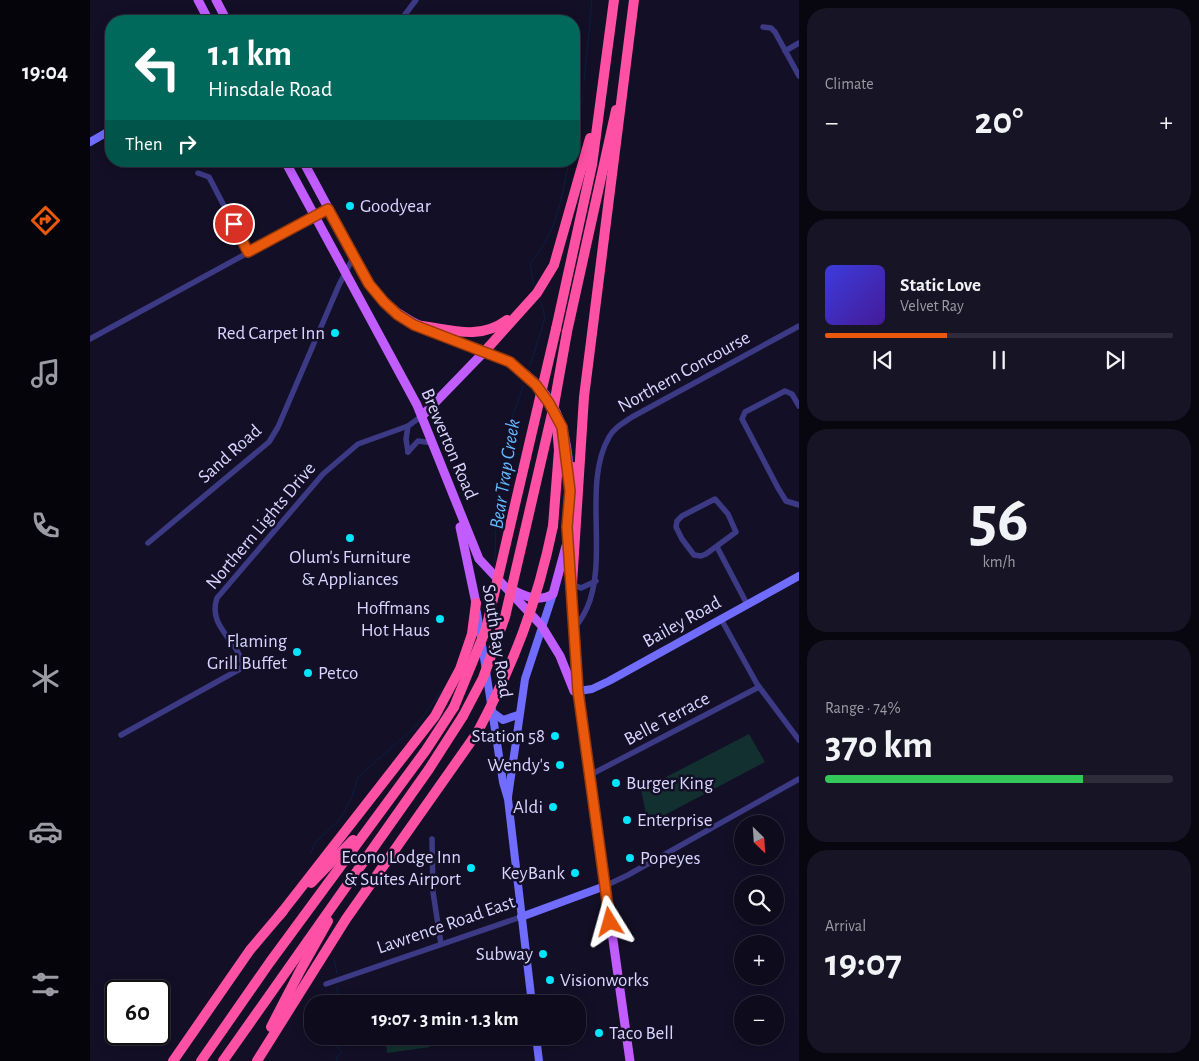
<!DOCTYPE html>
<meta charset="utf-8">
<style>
body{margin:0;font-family:"Alegreya Sans",sans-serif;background:#171425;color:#f1f3f6;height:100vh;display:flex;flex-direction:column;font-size:19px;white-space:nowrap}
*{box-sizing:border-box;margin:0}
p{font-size:16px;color:#9b9ba3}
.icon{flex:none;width:28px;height:28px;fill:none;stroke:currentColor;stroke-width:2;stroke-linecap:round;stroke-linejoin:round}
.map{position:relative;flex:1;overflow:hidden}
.side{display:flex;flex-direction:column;gap:8px;padding:8px;background:#08060f;width:400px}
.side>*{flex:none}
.hud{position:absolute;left:15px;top:15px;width:475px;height:152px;border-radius:20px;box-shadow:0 2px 12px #0003,0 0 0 1px #2e2b3b;background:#00695c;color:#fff;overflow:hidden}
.needle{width:32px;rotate:155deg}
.fabs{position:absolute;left:644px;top:815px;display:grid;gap:10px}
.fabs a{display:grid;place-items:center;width:50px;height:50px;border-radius:50%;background:#0e0b1c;box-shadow:0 2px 12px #0003,0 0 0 1px #2e2b3b;font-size:25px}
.speed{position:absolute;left:15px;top:980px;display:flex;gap:10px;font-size:25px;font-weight:700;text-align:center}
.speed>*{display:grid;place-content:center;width:65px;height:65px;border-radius:50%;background:#0e0b1c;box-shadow:0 2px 12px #0003,0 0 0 1px #2e2b3b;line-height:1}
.speed .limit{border:2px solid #111;border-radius:8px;background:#fff;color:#111}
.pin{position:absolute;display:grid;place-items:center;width:42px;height:42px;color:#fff;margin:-21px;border:2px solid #fff;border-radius:50%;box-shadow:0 1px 5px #0007}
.me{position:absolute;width:55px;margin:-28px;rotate:352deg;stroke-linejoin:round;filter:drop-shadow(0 0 4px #0008)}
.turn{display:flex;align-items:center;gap:18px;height:105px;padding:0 20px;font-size:22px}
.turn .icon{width:65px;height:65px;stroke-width:2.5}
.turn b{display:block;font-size:35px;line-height:42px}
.then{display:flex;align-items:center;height:48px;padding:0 20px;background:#0003;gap:10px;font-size:19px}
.big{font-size:38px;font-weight:600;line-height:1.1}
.side .tile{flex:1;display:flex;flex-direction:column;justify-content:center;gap:8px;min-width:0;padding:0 18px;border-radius:20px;background:#171425}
.side .dial{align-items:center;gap:0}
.dial b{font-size:65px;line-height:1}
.song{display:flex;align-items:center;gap:15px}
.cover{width:60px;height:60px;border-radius:8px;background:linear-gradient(135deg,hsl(240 70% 55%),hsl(260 70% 35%))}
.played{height:5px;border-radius:2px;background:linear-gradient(90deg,#ea580c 35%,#2e2b3b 35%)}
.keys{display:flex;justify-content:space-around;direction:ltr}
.heat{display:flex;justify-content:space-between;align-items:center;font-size:28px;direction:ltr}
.charge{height:8px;border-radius:4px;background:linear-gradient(90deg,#34c759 74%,#2e2b3b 0)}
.trip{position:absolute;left:214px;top:995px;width:282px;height:50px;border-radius:20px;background:#0e0b1c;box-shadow:0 2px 12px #0003,0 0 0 1px #2e2b3b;font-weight:600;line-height:50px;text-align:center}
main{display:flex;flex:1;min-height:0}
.menu{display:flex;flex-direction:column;width:90px;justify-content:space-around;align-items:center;background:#06040b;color:#9b9ba3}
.menu .icon{width:35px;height:35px}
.menu .active{color:#ea580c}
.menu b{font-size:22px;color:#f1f3f6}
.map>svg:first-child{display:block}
</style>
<main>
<nav class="menu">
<b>19:04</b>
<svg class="icon active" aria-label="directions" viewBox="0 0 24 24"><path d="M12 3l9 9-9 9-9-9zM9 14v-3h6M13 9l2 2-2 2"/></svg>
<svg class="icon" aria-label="music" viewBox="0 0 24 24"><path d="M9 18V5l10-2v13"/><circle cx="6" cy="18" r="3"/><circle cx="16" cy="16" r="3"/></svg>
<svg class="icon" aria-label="phone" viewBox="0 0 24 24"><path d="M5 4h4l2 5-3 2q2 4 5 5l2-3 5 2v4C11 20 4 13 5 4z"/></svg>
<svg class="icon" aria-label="climate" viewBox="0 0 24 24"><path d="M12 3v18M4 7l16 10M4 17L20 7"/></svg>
<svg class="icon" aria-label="car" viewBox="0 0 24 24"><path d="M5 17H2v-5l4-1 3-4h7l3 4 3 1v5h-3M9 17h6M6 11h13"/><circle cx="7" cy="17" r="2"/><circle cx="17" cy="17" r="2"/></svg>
<svg class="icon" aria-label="filters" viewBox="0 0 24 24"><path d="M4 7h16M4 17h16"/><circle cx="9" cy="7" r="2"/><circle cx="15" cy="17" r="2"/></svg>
</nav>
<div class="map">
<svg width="709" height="1061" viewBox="0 0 709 1061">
<rect width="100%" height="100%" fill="#130f26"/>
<g fill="#12302f">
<path d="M659,734L675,762L558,824L551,790Z"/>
<path d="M338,1036L340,1047L297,1053L296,1042Z"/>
</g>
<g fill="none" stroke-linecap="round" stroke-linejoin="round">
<g stroke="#0a1f44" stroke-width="1">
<path d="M494,82L502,0"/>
<path d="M484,138L493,95"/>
<path d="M444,286L440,263C467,233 471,200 479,161"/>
<path d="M440,366L455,318L451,301"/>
<path d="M405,562L406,513L418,430L433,386"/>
<path d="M221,853L225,843L251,818L262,797L268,777L326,726L355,687"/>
<path d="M244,958L247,974"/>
<path d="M247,987L248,1004"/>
<path d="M247,1061L246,1058L252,1053L247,1046L249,1036"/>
</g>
<g stroke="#3d3a85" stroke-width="5.5">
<path d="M310,21L326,0"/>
<path d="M673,27L681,28L685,32L709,76"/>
<path d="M695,51L709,43"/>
<path d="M108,173L119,177L158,252"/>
<path d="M0,339L238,209"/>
<path d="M709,406L702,394L695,391L655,412L652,419L688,488L696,501L709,505"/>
<path d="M318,452L316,439L318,426L332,416"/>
<path d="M318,452L328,441L343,443"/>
<path d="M625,499L638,514L646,532L616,554L611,556L604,555L592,539L586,527L587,521L592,516Z"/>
<path d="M58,543L179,442L188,427L249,285L264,256"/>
<path d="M627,547L657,604"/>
<path d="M482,584L491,588L506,581"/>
<path d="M631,619L667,684L709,740"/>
<path d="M484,627C491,622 493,615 497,608C519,558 492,484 519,437C524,428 533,423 542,417L709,326"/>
<path d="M31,735L150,669L153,665C148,640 117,627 127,598L233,474L268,444L318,426"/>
<path d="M500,775L669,687"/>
<path d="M342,839L343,892L351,944"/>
<path d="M515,886L538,875L709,779"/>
<path d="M236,984L431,917"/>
</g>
<g stroke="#6f6cfe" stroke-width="8">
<path d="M0,142L21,130"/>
<path d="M387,612L413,782L418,799L442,1004"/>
<path d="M489,691L502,689L519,681L709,576"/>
<path d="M402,712L413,720L428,715"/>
<path d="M418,797L435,679L463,594"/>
<path d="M431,917L515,886"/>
<path d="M446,1036L449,1061"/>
</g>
<g stroke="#c15cfe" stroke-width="9">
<path d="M108,0L119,21"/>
<path d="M126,0L137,21"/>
<path d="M195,161L327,405L389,559L451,625L470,656L484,691"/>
<path d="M213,161L279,284C331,358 440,330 472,427C485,469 476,516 480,560"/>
<path d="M332,416L395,351"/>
<path d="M370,527L386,603"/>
<path d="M481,578L489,691L494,733L540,1061"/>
<path d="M421,589C434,596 448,603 463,594L476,546"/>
</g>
<g stroke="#fe50a4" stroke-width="10">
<path d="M324,325C357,328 388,342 417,320"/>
<path d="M466,329L502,165L524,0"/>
<path d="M477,332L526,110"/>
<path d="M395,351L447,293L464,265L500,138"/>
<path d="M480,491L483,467"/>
<path d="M463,526L469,450L466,413"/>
<path d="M482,584L494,397L544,0"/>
<path d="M221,883L263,840"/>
<path d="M189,916L345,716L370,669L382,634L386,603"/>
<path d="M181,1027L211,969L238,921"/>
<path d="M83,1061L160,950L193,911"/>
<path d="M111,1061L180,962L336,750L364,707"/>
<path d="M133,1061L339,769L373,716"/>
<path d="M167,1061L256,919L387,733"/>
</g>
<g stroke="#fe50a4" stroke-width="10">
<path d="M364,707L396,629L466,329"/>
<path d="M373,716L393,678L415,617L464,405L477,332"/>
<path d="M387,733C424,663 447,604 463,526"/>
</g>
</g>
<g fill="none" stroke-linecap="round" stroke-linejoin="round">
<defs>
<path id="route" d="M144,224L158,252L238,209L279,284L294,302L308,315L324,325L420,362L446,385L459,403L472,427L480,491L477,527L488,691L520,922"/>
</defs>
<use href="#route" stroke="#983908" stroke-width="12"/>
<use href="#route" stroke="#ea580c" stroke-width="9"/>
</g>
<g fill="#01e5fe" stroke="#130f26" stroke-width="2">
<circle cx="260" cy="206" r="5"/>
<circle cx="245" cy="333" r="5"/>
<circle cx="260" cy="538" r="5"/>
<circle cx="350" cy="619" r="5"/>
<circle cx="207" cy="652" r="5"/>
<circle cx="218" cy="673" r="5"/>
<circle cx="465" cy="736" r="5"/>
<circle cx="470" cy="765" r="5"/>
<circle cx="526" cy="783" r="5"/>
<circle cx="463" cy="807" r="5"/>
<circle cx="537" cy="820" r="5"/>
<circle cx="540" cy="858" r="5"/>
<circle cx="381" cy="868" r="5"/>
<circle cx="485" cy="873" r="5"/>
<circle cx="453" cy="954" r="5"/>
<circle cx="460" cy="980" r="5"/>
<circle cx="509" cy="1033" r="5"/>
</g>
<g text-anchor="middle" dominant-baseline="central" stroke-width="5" stroke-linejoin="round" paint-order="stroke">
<g font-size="19" fill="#d9d5ff" stroke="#130f26" text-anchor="end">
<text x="270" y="206" text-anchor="start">Goodyear</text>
<text x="235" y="333">Red Carpet Inn</text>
<text x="260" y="557" text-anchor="middle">Olum's Furniture<tspan x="260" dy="22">&amp; Appliances</tspan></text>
<text x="340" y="608">Hoffmans<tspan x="340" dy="22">Hot Haus</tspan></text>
<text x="197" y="641">Flaming<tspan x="197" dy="22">Grill Buffet</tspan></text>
<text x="228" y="673" text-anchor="start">Petco</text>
<text x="455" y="736">Station 58</text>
<text x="460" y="765">Wendy's</text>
<text x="536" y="783" text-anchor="start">Burger King</text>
<text x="453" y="807">Aldi</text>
<text x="547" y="820" text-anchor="start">Enterprise</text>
<text x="371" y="857">Econo Lodge Inn<tspan x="371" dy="22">&amp; Suites Airport</tspan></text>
<text x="550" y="858" text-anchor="start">Popeyes</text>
<text x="475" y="873">KeyBank</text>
<text x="443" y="954">Subway</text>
<text x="470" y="980" text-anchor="start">Visionworks</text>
<text x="519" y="1033" text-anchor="start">Taco Bell</text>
</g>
<g font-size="19" fill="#d9d5ff" stroke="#130f26">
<text transform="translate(594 372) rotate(-29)">Northern Concourse</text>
<text transform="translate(359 444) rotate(67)">Brewerton Road</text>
<text transform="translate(140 454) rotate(-42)">Sand Road</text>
<text transform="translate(171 526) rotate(-50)">Northern Lights Drive</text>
<text transform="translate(592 622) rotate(-29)">Bailey Road</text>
<text transform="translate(407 641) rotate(81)">South Bay Road</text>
<text transform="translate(577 719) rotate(-28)">Belle Terrace</text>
<text transform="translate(356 925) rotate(-19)">Lawrence Road East</text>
</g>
<g font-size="20" font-style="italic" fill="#63b7fe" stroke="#130f26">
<text transform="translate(415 474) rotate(-81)">Bear Trap Creek</text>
</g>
</g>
</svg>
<div class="fabs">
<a><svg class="needle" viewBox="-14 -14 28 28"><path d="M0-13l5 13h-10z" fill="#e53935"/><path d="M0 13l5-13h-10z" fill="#9b9ba3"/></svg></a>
<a><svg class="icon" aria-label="search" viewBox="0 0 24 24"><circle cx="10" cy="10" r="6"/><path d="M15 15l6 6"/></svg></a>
<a>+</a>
<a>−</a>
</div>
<div class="speed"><div class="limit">60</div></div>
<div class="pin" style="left:144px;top:224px;background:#d93025"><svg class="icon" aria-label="arrive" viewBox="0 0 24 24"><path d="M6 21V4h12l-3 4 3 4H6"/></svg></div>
<svg class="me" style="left:520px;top:922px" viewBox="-20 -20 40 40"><path d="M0-17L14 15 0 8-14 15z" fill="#ea580c" stroke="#fff" stroke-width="4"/></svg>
<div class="trip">19:07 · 3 min · 1.3 km</div>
<div class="hud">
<div class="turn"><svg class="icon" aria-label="left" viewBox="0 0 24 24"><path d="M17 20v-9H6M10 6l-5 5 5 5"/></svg><div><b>1.1 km</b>Hinsdale Road</div></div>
<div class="then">Then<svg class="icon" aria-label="right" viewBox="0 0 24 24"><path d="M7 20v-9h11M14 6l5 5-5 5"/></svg></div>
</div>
</div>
<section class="side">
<div class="tile"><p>Climate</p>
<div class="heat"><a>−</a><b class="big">20°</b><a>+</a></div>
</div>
<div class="tile">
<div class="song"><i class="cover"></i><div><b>Static Love</b><p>Velvet Ray</p></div></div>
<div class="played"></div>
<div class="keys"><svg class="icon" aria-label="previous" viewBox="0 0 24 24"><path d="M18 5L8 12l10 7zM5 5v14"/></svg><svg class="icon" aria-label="pause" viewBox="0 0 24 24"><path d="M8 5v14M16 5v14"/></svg><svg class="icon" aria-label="next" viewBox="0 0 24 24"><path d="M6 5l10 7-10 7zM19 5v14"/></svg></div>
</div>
<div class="tile dial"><b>56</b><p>km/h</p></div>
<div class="tile"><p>Range · 74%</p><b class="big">370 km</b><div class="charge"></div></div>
<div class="tile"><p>Arrival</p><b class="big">19:07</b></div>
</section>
</main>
